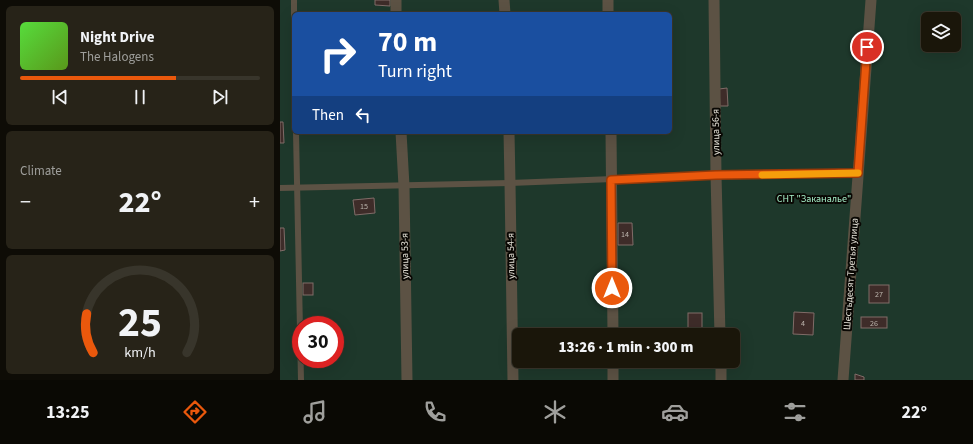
<!DOCTYPE html>
<meta charset="utf-8">
<style>
body{margin:0;font-family:"Source Sans 3",sans-serif;background:#272318;color:#f1f3f6;height:100vh;display:flex;flex-direction:column;font-size:15px;white-space:nowrap}
*{box-sizing:border-box;margin:0}
p{font-size:13px;color:#9f9f9c}
.icon{flex:none;width:22px;height:22px;fill:none;stroke:currentColor;stroke-width:2;stroke-linecap:round;stroke-linejoin:round}
.map{position:relative;flex:1;overflow:hidden}
.drawer{display:flex;flex-direction:column;gap:6px;padding:6px;background:#0e0c06;width:280px}
.drawer>*{flex:none}
.top-card{position:absolute;left:12px;top:12px;width:380px;height:122px;border-radius:6px;box-shadow:0 4px 16px #0002,0 0 0 1px #38352b;background:#1a4fa0;color:#fff;overflow:hidden}
.tools{position:absolute;left:641px;top:12px;display:grid;gap:8px}
.tools a{display:grid;place-items:center;width:40px;height:40px;border-radius:6px;background:#1a160a;box-shadow:0 4px 16px #0002,0 0 0 1px #38352b;font-size:20px}
.speed{position:absolute;left:12px;top:316px;display:flex;gap:8px;font-size:20px;font-weight:700;text-align:center}
.speed>*{display:grid;place-content:center;width:52px;height:52px;border-radius:50%;background:#1a160a;box-shadow:0 4px 16px #0002,0 0 0 1px #38352b;line-height:1}
.speed .limit{border:6px solid #d22;background:#fff;color:#111}
.pin{position:absolute;display:grid;place-items:center;width:34px;height:34px;color:#fff;margin:-17px;border:2px solid #fff;border-radius:50%;box-shadow:0 1px 4px #0007}
.me{position:absolute;width:44px;margin:-22px;rotate:0deg;stroke-linejoin:round;filter:drop-shadow(0 0 3px #0008)}
.turn{display:flex;align-items:center;gap:14px;height:84px;padding:0 20px;font-size:18px}
.turn .icon{width:52px;height:52px;stroke-width:2.5}
.turn b{display:block;font-size:28px;line-height:34px}
.then{display:flex;align-items:center;height:38px;padding:0 20px;background:#0003;gap:8px;font-size:15px}
.big{font-size:30px;font-weight:800;line-height:1.1}
.drawer .card{flex:1;display:flex;flex-direction:column;justify-content:center;gap:6px;min-width:0;padding:0 14px;border-radius:6px;background:#272318}
.drawer .dial{align-items:center;gap:0}
.dial svg{height:104px;overflow:visible;fill:none;stroke:#38352b;stroke-width:7;stroke-linecap:round;text-anchor:middle}
.dial text{fill:#f1f3f6;stroke:none}
.song{display:flex;align-items:center;gap:12px}
.cover{width:48px;height:48px;border-radius:6px;background:linear-gradient(135deg,hsl(110 70% 55%),hsl(90 70% 35%))}
.played{height:4px;border-radius:2px;background:linear-gradient(90deg,#ea580c 65%,#38352b 65%)}
.keys{display:flex;justify-content:space-around;direction:ltr}
.heat{display:flex;justify-content:space-between;align-items:center;font-size:22px;direction:ltr}
.trip{position:absolute;left:232px;top:328px;width:228px;height:40px;border-radius:6px;background:#1a160a;box-shadow:0 4px 16px #0002,0 0 0 1px #38352b;font-weight:800;line-height:40px;text-align:center}
.tab-bar{display:flex;height:64px;justify-content:space-around;align-items:center;background:#0a0904;color:#9f9f9c}
.tab-bar .icon{width:28px;height:28px}
.tab-bar .current{color:#ea580c}
.tab-bar b{font-size:18px;color:#f1f3f6}
main{display:flex;flex:1;min-height:0}
.map>svg:first-child{display:block}
</style>
<main>
<section class="drawer">
<div class="card">
<div class="song"><i class="cover"></i><div><b>Night Drive</b><p>The Halogens</p></div></div>
<div class="played"></div>
<div class="keys"><svg class="icon" aria-label="previous" viewBox="0 0 24 24"><path d="M18 5L8 12l10 7zM5 5v14"/></svg><svg class="icon" aria-label="pause" viewBox="0 0 24 24"><path d="M8 5v14M16 5v14"/></svg><svg class="icon" aria-label="next" viewBox="0 0 24 24"><path d="M6 5l10 7-10 7zM19 5v14"/></svg></div>
</div>
<div class="card"><p>Climate</p>
<div class="heat"><a>−</a><b class="big">22°</b><a>+</a></div>
</div>
<div class="card dial"><svg viewBox="0 0 100 80">
<path d="M14 69A42 42 0 1 1 86 69"/>
<path d="M14 69A42 42 0 0 1 9 39" stroke="#ea580c"/>
<text x="50" y="56" font-size="32" font-weight="700">25</text>
<text x="50" y="72" font-size="11">km/h</text>
</svg></div>
</section>
<div class="map">
<svg width="693" height="380" viewBox="0 0 693 380">
<rect width="100%" height="100%" fill="#221d0e"/>
<path fill="#1e382b" fill-rule="evenodd" d="M0,0H693V380H0ZM14,14H390V132H14ZM648,19H674V45H648ZM21,325H55V359H21ZM239,335H453V361H239Z"/>
<g fill="#3e2c29" stroke="#806c68">
<path d="M95,0H110V6L95,5Z"/>
<path d="M447,88L448,106H440L439,89Z"/>
<path d="M0,122H3L4,143H0Z"/>
<path d="M94,198L95,213L75,215L73,200Z"/>
<path d="M338,223H352L353,245H338Z"/>
<path d="M0,228H4L5,250L0,251Z"/>
<rect x="23" y="283" width="10" height="12"/>
<rect x="589" y="285" width="20" height="18"/>
<path d="M514,312L534,313L533,335L513,334Z"/>
<rect x="408" y="313" width="14" height="19"/>
<rect x="581" y="317" width="26" height="11"/>
<path d="M235,342H239V359H237Z"/>
<path d="M575,374L584,377V380H575Z"/>
</g>
<g fill="none" stroke-linecap="round" stroke-linejoin="round">
<g stroke="#5c5244" stroke-width="6">
<path d="M14,0V19"/>
<path d="M16,132L21,380"/>
<path d="M0,188L230,183L436,175L578,173"/>
</g>
<g stroke="#5c5244" stroke-width="11">
<path d="M116,0V14"/>
<path d="M224,0L225,14"/>
<path d="M328,0V14"/>
<path d="M434,0L436,175L440,335"/>
<path d="M121,132L124,186L127,380"/>
<path d="M229,132L230,183L233,380"/>
<path d="M331,132L333,335"/>
<path d="M333,361V380"/>
<path d="M441,361V380"/>
<path d="M563,380L591,0"/>
</g>
</g>
<g fill="none" stroke-linecap="round" stroke-linejoin="round">
<defs>
<path id="route" d="M332,288L331,180L436,175L578,173L587,47"/>
</defs>
<use href="#route" stroke="#983908" stroke-width="10"/>
<use href="#route" stroke="#ea580c" stroke-width="7"/>
<path stroke="#f59e0b" stroke-width="7" d="M482,175L578,173"/>
</g>
<g text-anchor="middle" dominant-baseline="central" stroke-width="4" stroke-linejoin="round" paint-order="stroke">
<g font-size="8" fill="#bcb5ad">
<text x="84" y="206">15</text>
<text x="345" y="234">14</text>
<text x="599" y="294">27</text>
<text x="523" y="323">4</text>
<text x="594" y="323">26</text>
</g>
<g font-size="10" fill="#e6e3d9" stroke="#090703">
<text transform="translate(436 132) rotate(-91)">улица 56-я</text>
<text transform="translate(125 256) rotate(-91)">улица 53-я</text>
<text transform="translate(231 256) rotate(-91)">улица 54-я</text>
<text transform="translate(571 274) rotate(-86)">Шестьдесят Третья улица</text>
</g>
<g font-size="10" fill="#a7f0ca" stroke="#090703">
<text x="534" y="199">СНТ "Заканалье"</text>
</g>
</g>
</svg>
<div class="tools">
<a><svg class="icon" aria-label="layers" viewBox="0 0 24 24"><path d="M12 4l9 5-9 5-9-5zM3 14l9 5 9-5"/></svg></a>
</div>
<div class="speed"><div class="limit">30</div></div>
<div class="pin" style="left:587px;top:47px;background:#d93025"><svg class="icon" aria-label="arrive" viewBox="0 0 24 24"><path d="M6 21V4h12l-3 4 3 4H6"/></svg></div>
<svg class="me" style="left:332px;top:288px" viewBox="-20 -20 40 40"><circle r="17" fill="#ea580c" stroke="#fff" stroke-width="3"/><path d="M0-11L8 9 0 5-8 9z" fill="#fff"/></svg>
<div class="trip">13:26 · 1 min · 300 m</div>
<div class="top-card">
<div class="turn"><svg class="icon" aria-label="right" viewBox="0 0 24 24"><path d="M7 20v-9h11M14 6l5 5-5 5"/></svg><div><b>70 m</b>Turn right</div></div>
<div class="then">Then<svg class="icon" aria-label="left" viewBox="0 0 24 24"><path d="M17 20v-9H6M10 6l-5 5 5 5"/></svg></div>
</div>
</div>
</main>
<nav class="tab-bar">
<b>13:25</b>
<svg class="icon current" aria-label="directions" viewBox="0 0 24 24"><path d="M12 3l9 9-9 9-9-9zM9 14v-3h6M13 9l2 2-2 2"/></svg>
<svg class="icon" aria-label="music" viewBox="0 0 24 24"><path d="M9 18V5l10-2v13"/><circle cx="6" cy="18" r="3"/><circle cx="16" cy="16" r="3"/></svg>
<svg class="icon" aria-label="phone" viewBox="0 0 24 24"><path d="M5 4h4l2 5-3 2q2 4 5 5l2-3 5 2v4C11 20 4 13 5 4z"/></svg>
<svg class="icon" aria-label="climate" viewBox="0 0 24 24"><path d="M12 3v18M4 7l16 10M4 17L20 7"/></svg>
<svg class="icon" aria-label="car" viewBox="0 0 24 24"><path d="M5 17H2v-5l4-1 3-4h7l3 4 3 1v5h-3M9 17h6M6 11h13"/><circle cx="7" cy="17" r="2"/><circle cx="17" cy="17" r="2"/></svg>
<svg class="icon" aria-label="filters" viewBox="0 0 24 24"><path d="M4 7h16M4 17h16"/><circle cx="9" cy="7" r="2"/><circle cx="15" cy="17" r="2"/></svg>
<b>22°</b>
</nav>
